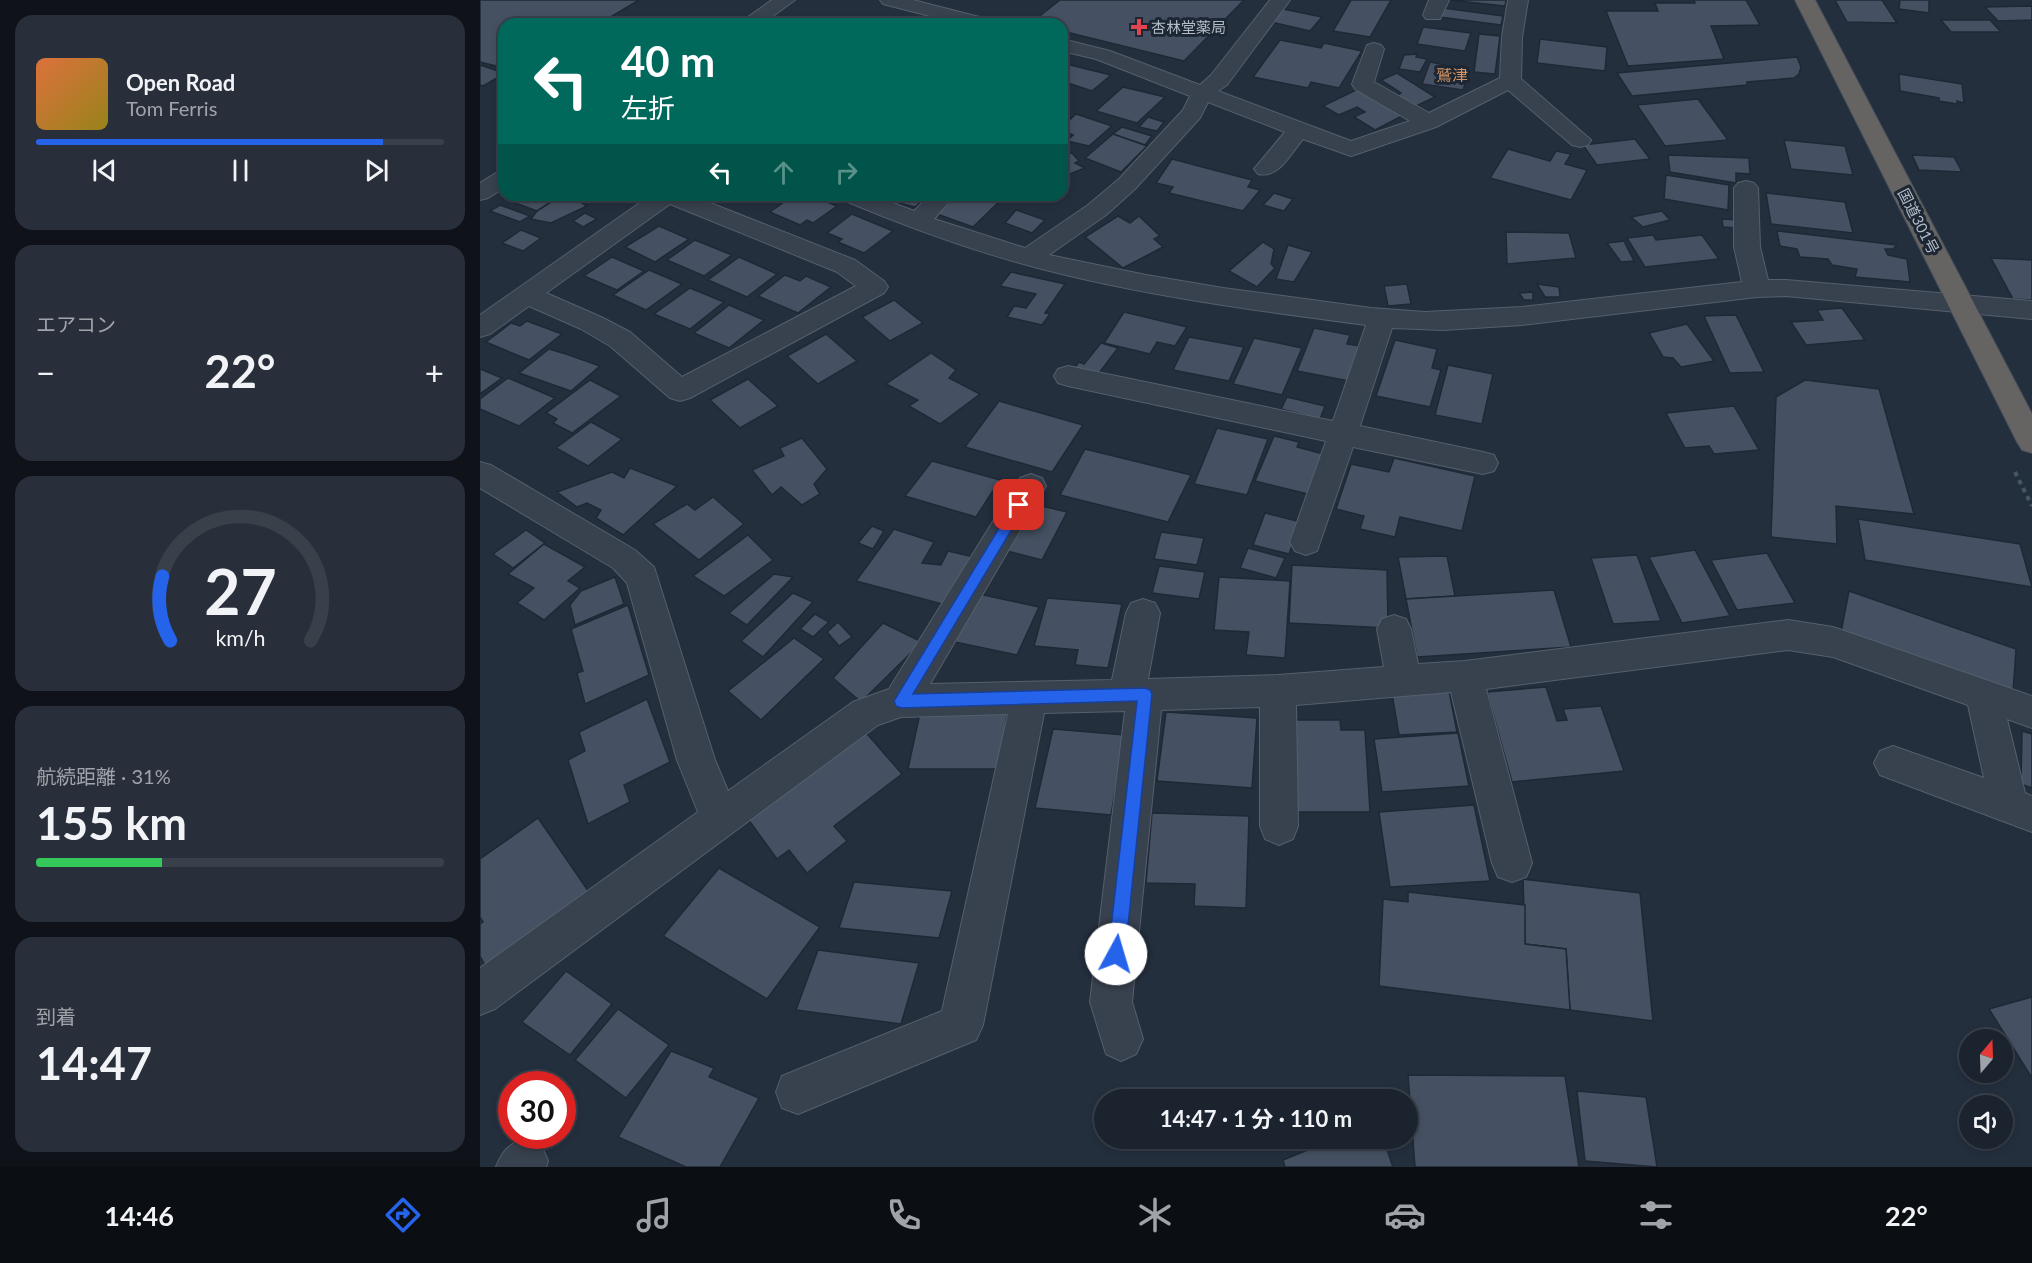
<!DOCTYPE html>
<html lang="ja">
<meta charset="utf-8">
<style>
body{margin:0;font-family:Lato,"Noto Sans JP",sans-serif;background:#282f3a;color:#f1f3f6;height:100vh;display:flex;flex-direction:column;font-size:22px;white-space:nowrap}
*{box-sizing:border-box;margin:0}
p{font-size:20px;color:#a0a4aa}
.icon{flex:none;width:33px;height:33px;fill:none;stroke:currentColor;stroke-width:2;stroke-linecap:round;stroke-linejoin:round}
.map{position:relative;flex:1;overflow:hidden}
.details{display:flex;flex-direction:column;gap:15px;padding:15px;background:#0f1319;width:480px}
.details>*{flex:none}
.guide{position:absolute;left:18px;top:18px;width:570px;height:183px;border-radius:18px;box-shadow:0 3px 9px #0003,0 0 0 2px #39404a;background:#00695c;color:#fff;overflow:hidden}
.needle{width:39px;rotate:19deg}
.buttons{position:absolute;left:1479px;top:1029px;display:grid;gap:12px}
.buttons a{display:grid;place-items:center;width:54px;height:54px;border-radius:50%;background:#1b232e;box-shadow:0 3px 9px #0003,0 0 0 2px #39404a;font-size:30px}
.speed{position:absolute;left:18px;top:1071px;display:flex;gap:12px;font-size:30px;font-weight:700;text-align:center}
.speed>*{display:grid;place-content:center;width:78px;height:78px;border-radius:50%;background:#1b232e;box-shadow:0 3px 9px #0003,0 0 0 2px #39404a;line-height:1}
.speed .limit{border:9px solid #d22;background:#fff;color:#111}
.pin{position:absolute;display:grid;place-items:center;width:51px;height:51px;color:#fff;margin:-26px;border-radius:12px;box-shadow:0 3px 9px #0006}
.me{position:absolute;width:66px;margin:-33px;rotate:6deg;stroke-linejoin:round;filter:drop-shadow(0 0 4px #0008)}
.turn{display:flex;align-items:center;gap:21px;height:126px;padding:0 24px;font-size:27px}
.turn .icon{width:78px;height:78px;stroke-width:2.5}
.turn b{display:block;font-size:42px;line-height:51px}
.lanes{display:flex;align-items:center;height:57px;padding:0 24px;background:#0003;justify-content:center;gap:30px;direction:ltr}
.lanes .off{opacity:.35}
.big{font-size:45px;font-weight:700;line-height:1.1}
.details .widget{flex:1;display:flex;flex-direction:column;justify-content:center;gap:9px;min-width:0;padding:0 21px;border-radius:18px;background:#282f3a}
.details .dial{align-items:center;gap:0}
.dial svg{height:156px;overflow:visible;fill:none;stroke:#39404a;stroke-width:7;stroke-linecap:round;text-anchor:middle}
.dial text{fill:#f1f3f6;stroke:none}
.song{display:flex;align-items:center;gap:18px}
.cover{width:72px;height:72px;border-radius:9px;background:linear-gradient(135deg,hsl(20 70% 55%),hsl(50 70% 35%))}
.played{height:6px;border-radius:3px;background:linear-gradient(90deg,#2563eb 85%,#39404a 85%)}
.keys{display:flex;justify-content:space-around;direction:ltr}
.heat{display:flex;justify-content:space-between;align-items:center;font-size:33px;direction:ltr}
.charge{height:9px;border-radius:4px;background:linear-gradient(90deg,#34c759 31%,#39404a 0)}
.trip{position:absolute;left:614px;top:1089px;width:324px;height:60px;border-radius:30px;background:#1b232e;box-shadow:0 3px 9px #0003,0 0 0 2px #39404a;font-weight:700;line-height:60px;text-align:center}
.menu{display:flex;height:96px;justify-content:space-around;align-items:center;background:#0b0e12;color:#a0a4aa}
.menu .icon{width:42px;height:42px}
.menu .on{color:#2563eb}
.menu b{font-size:27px;color:#f1f3f6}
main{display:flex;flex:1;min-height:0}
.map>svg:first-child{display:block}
</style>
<main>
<section class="details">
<div class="widget">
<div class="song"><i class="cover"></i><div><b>Open Road</b><p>Tom Ferris</p></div></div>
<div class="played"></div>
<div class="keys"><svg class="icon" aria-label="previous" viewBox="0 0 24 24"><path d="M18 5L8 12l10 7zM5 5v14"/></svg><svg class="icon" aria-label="pause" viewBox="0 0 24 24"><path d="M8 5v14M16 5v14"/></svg><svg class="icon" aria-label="next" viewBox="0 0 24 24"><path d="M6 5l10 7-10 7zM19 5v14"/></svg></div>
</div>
<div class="widget"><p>エアコン</p>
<div class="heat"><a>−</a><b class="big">22°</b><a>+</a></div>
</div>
<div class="widget dial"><svg viewBox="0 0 100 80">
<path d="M14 69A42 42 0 1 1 86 69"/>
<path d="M14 69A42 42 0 0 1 10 36" stroke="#2563eb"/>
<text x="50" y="56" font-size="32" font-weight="700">27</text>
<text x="50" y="72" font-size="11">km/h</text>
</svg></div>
<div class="widget"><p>航続距離 · 31%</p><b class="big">155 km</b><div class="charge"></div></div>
<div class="widget"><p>到着</p><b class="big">14:47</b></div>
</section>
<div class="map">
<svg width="1552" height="1167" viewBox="0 0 1552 1167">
<rect width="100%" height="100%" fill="#242f3e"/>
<g fill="#455162" stroke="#1f2835" stroke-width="1.5">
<path d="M0,0H159L124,21L114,18L104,24H24V68L0,62Z"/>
<path d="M580,0H764L704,61L582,31V24L551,23Z"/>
<path d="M871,0H911L890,37L853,31Z"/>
<path d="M969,0H1026L1025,6Z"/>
<path d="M1214,0H1266L1280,25L1231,26L1244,59L1148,66L1126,11H1178L1175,3H1215Z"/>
<path d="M1355,0H1402L1417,23L1367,22Z"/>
<path d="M1420,0H1449V13L1419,9Z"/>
<path d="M1552,6V20L1518,21L1505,7Z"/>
<path d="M963,8L1023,16L1021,25L960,17Z"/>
<path d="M803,9L842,17L830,31L791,22Z"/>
<path d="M1461,20H1510L1521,32H1471Z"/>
<path d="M943,27L991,33L985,51L937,44Z"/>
<path d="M999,34L1020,36L1015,74L994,72Z"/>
<path d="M1060,39L1127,47L1125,71L1057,63Z"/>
<path d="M800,40L841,48L844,43L882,51L859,88L831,82L828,88L773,77Z"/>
<path d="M937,54L936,57L947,59L940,72L919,69L924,55Z"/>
<path d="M1317,57L1321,67L1319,74L1314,78L1267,82V85L1152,96L1137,73Z"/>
<path d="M950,62L965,65L962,68L988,75L983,90L942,84Z"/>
<path d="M0,65L24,73V74L3,86L0,85Z"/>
<path d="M590,65L631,75L612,91L582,81V72Z"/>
<path d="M917,73L955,97L932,108L915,97L921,93L901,80Z"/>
<path d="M1419,74L1482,84L1484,103L1477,101V104L1459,101V98L1420,91Z"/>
<path d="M643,87L685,97L657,123L616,111Z"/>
<path d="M878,89L922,116L895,130L874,117L885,112L877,107L859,115L843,106Z"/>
<path d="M1218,99L1248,140L1185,146L1157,105Z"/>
<path d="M596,114L632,126L609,146L587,141L593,135L582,130V127Z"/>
<path d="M668,117L684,122L677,131L659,127Z"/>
<path d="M642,127L672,136L665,145L633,134Z"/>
<path d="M633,134L667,146L641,172L605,158Z"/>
<path d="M1155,139L1170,159L1117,165L1103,145Z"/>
<path d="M1304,140L1365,146L1373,175L1311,169Z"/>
<path d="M1028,149L1070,161L1076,151L1091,154L1085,164L1107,170L1091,200L1010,178Z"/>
<path d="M582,152L585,155L592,153L599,161L595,163L605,168L582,177Z"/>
<path d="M1188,155L1269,158L1270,174L1256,173V183L1190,172Z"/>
<path d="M1432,155L1474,157L1482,172L1439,170Z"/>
<path d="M692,159L772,180L768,187L780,190L763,211L689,193L693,187L676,183Z"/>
<path d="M1186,175L1249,185L1248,210L1184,199Z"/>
<path d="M794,193L813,199L804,211L783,205Z"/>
<path d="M1286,193L1365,202L1373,233L1291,224Z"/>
<path d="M26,195H82L57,211L22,198Z"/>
<path d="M82,195H89L107,206L71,223L51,219L57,211Z"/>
<path d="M254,195H287L282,198L277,196L269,201Z"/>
<path d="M314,195H330L357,206L333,223L327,220L320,225L290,212Z"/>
<path d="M424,195H446L447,196L435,207L415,202Z"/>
<path d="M477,195H526L493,227L457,214Z"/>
<path d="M20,205L50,216L40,222L10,211Z"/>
<path d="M536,210L565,220L552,233L525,223Z"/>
<path d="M1182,211L1190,220L1163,227L1151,217Z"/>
<path d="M105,213L117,219L103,227L93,221Z"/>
<path d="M372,214L413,231L384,253L358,242L362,239L347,233Z"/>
<path d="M638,216L650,223L659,216L680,236L674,239L683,247L643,268L605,237Z"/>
<path d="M1242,219L1258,220L1259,228L1243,227Z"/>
<path d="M179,226L209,239L175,262L145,247Z"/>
<path d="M41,230L61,238L43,251L22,243Z"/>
<path d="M1297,231L1417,245L1413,249H1405L1408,255L1427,259L1430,282L1375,277L1377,269L1352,265L1348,259L1320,257L1317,249L1300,246Z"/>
<path d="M1026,232L1089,233L1096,258L1027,264Z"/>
<path d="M1173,235L1176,240L1222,235L1239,259L1165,267L1147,238Z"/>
<path d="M215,240L252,255L224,276L187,260Z"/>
<path d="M1144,241L1154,261L1141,262L1127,243Z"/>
<path d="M783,242L794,249L791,264L795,268L777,287L749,271Z"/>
<path d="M808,245L832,252L814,282L796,279Z"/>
<path d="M132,257L164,271L137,290L104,276Z"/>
<path d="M259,257L297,274L267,297L228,280Z"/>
<path d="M1511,258L1552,260V300L1533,299Z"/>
<path d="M169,270L202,284L166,310L133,295Z"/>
<path d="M531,272L585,284L565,313L570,314L562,325L527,317L534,306L546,308L556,294L520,286Z"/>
<path d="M305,275L320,281L326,276L351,287L318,313L278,296Z"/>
<path d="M927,284L931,304L908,306L904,286Z"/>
<path d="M1057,284L1079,287L1080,297H1065Z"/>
<path d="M210,288L244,302L210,329L174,314Z"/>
<path d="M1053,292V300H1044L1039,293Z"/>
<path d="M414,300L443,323L410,341L382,317Z"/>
<path d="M249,305L284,320L249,348L214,333Z"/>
<path d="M1362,308L1385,340L1326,345L1311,322L1343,320L1337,310Z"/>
<path d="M644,312L707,327L695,346L677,342L670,354L624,343Z"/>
<path d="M1256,315L1284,372L1250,373L1224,316Z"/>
<path d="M47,321L82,334L49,360L6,342L31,323L40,326Z"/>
<path d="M1207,324L1234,361L1201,367L1193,358L1183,357L1169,333Z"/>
<path d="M834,328L870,335L867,344L880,346L869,381L817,371Z"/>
<path d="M346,334L377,361L338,384L307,356Z"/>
<path d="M709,337L764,347L749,381L693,370Z"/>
<path d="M774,338L822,348L802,395L753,384Z"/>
<path d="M915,340L957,349L952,368L961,370L950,407L896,396Z"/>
<path d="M621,343L638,348L616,377L593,370L599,362L604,364Z"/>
<path d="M69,349L86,354L120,366L91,391L39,373Z"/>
<path d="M451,353L476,370L469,378L500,394L460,424L429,406L438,400L406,384Z"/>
<path d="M968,365L1013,374L1002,424L955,415Z"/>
<path d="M0,369L22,378L0,394Z"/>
<path d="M28,378L75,398L39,426L0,409V399Z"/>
<path d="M268,379L298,406L260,428L230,400Z"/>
<path d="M110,380L141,396L92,433L73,423L77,419L66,413Z"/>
<path d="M1325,380L1399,389L1434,514L1356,506L1357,544L1291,537L1296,397Z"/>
<path d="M807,397L845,406L840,419L801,409Z"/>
<path d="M519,401L603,425L572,472L485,447Z"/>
<path d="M1254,406L1279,450L1234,454L1229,446L1205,448L1186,413Z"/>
<path d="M111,422L142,439L108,466L76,448Z"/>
<path d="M737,428L788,439L767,495L714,484Z"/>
<path d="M794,436L819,442L817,447L847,455L832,495L775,481Z"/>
<path d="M322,438L347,469L334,484L340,494L322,505L301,487L292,495L272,470L304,456L300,448Z"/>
<path d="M605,449L711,475L688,522L580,495Z"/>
<path d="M914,458L995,476L982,531L920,517L915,537L880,529L884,516L856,509L871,464L909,472Z"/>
<path d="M452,461L520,480L496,517L425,496Z"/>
<path d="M150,468L197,486L143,535L116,518L121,510L107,503L97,507L77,492L132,472L144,478Z"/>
<path d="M233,497L264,524L219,560L173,524L207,504L215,510Z"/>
<path d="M549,503L587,512L562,560L523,550Z"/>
<path d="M785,513L821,522L809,554L773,545Z"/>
<path d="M1378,519L1540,544L1552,587L1385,560Z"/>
<path d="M392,526L404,531L393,549L378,543Z"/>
<path d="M414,529L454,542L442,563L461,565L468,551L494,557L462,604L376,581Z"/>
<path d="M46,530L65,543L33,568L13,554Z"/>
<path d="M681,532L724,538L717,565L674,559Z"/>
<path d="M268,535L293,560L244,596L213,576Z"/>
<path d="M64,544L105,567L88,581L100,588L64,620L37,603L54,588L28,574Z"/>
<path d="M768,548L805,558L796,578L760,568Z"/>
<path d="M1215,550L1250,616L1202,623L1169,557Z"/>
<path d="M1287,553L1315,603L1257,610L1231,560Z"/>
<path d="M1157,555L1181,621L1133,624L1111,558Z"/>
<path d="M967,556L975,596L926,599L918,557Z"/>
<path d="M812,565L907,570L908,628L809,623Z"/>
<path d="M679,566L725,572L719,599L672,593Z"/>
<path d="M294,574L313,577L267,625L249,613Z"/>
<path d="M135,577L144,604L95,625L90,605L101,591Z"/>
<path d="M739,577L810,581L805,658L766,655L769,632L734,630Z"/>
<path d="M1074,590L1091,647L937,657L926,599Z"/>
<path d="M1369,591L1536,649L1533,693L1361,632Z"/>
<path d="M313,593L333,602L283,657L261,641Z"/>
<path d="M499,594L559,607L537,655L475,642Z"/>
<path d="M567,598L642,604L628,668L595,665L598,650L554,646Z"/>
<path d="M148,605L169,675L105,704L97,673L103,671L91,629Z"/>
<path d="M335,614L349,622L333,637L320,629Z"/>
<path d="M358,622L372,637L359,646L347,632Z"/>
<path d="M403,623L442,642L381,702L353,678Z"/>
<path d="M314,638L344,659L281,720L248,691Z"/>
<path d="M1066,687L1077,721L1087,720L1083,709L1121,706L1144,771L1032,782L1007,692Z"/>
<path d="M969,691L977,732L919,735L912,694Z"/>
<path d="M167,699L190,762L144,785L150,802L108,824L88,760L105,751L99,732Z"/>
<path d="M686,712L777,718L772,788L677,781Z"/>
<path d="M440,713L527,714L519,769H428Z"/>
<path d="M804,720H860L861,730H885L890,812H806Z"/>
<path d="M382,728L422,774L354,826L367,841L327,873L309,850L297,859L265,815Z"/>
<path d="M573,729L645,735L631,815L555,808Z"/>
<path d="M1542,731L1552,734V788L1541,784Z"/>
<path d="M978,733L989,786L902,792L894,739Z"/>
<path d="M994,805L1010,881L910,887L899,812Z"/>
<path d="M672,813L769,816L766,908L714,906L715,884L666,883Z"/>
<path d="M58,818L109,892L7,969L0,956V924L3,922L0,917V859Z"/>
<path d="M239,868L340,927L287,999L183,936Z"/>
<path d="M1043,879L1160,893L1173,1021L1090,1010L1086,949L1045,944Z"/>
<path d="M374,882L472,891L459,938L359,928Z"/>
<path d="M928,892L1045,905V944L1086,949L1090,1010L899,986L903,899L928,902Z"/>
<path d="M338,950L439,963L421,1024L316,1010Z"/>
<path d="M86,971L132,1004L90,1055L42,1022Z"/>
<path d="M1552,997V1078L1509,1009Z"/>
<path d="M138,1009L189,1045L146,1098L95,1060Z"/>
<path d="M191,1051L234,1068L229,1077L279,1098L240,1167H206L138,1137Z"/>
<path d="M928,1075L1085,1076L1099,1167H935Z"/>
<path d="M1097,1091L1166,1097L1177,1167L1105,1161Z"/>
<path d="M857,1138H903L913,1167H805L803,1160Z"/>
</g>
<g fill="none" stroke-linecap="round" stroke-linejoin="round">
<defs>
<g id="minor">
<path d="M400,0H433L511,20L514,24H481L403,4Z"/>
<path d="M790,0H810L747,85L738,91L871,141L930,121L875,89L872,84L887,45L894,43L901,45L904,49L894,82L949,113L1020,78L1022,37L1028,0H1048L1042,37L1041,79L1111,140L1108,145L1100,147L1092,145L1028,90L956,127L871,156L823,139C811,153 799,179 778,174L774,169L805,132L728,102L720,118L655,189L626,215L569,255L666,275L743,288L891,308L945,312L1042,307L1262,282L1254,247V188L1258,183L1266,181L1274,183L1278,188L1280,247L1288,280H1306L1552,301V319L1306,296L1277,297L1042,325L963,330L912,328L880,426L1003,452L1014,455L1018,463L1014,471L1003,474L873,447L837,551L826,555L815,551L810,542L846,441L588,386L578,383L574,376L578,369L588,366L853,421L886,325C787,312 688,299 590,276C512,258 437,231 363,200L359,195H392L434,211L450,195H475L454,219L545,248L608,205L639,179L703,110L710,96L616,59L582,51V39L630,51L720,85L731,75Z"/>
<path d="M949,0H969L960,19H946L943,15Z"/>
<path d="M171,195H210L375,260L404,281L408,287L404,293L210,398L200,401L190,398L130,346L101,329L49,306L10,334L0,337V315ZM190,204L357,272L376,286L202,377L150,332L121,317L66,293Z"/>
<path d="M0,462L11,465L155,550L174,567L235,760L248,791L373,702L409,689L540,478L551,474L562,478L566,486L450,684L632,680L646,613L651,603L663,599L675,603L680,613L668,679L798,675L904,667L897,629L902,619L914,615L926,619L931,629L938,664L985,661L1308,620L1353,627L1552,696V728L1527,719L1545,793L1552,796V832L1400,775L1394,763L1400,751L1413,746L1504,778L1488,705L1353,657L1308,650L1006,689L1052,863L1046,877L1032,882L1018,877L1012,863L971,692L816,705L818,826L813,839L799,845L785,839L780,826V707L681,710L652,1002L663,1039L656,1054L641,1061L626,1054L610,1002L645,711L564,713L503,1025L496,1040L318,1114L302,1108L296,1092L302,1076L462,1011L528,714L421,717L398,725L15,1009L0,1015V968L218,812L197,760L147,583L133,568L0,488Z"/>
<path d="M45,1138L61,1145L68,1161L66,1167H16C23,1150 28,1145 45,1138Z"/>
</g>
<g id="tertiary">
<path d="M292,0H315L282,24H258Z"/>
<path d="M24,171V188L8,198L0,200V183L16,173Z"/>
</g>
<path id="trunk" d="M1315,0H1335L1552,414V453L1542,450L1537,442Z"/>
</defs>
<use href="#minor" stroke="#565f6c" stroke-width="2"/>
<use href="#tertiary" stroke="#565f6c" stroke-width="2"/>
<use href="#trunk" stroke="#434c59" stroke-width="2"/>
<path stroke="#44595c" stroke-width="4" stroke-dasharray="4.5 4.5" stroke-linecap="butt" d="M1535,472L1552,506"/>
<use href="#minor" fill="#38414e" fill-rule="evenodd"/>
<use href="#tertiary" fill="#38414e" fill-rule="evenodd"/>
<use href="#trunk" fill="#656462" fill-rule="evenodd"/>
</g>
<path fill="#2563eb" stroke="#184099" stroke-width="1.5" d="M539,500L546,505L544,509L433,694L665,688L670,690L672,694L645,954L642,961L636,963L630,961L628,954L657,701L421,708L416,706L414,701L535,502Z"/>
<path fill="#e0444e" stroke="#1d2633" stroke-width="2" d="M656 18h6v6h6v6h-6v6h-6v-6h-6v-6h6z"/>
<g text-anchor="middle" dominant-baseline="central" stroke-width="6" stroke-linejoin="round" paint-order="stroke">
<g font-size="15" fill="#b4bcc9" stroke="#1d2633" text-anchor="start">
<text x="671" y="27">杏林堂薬局</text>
</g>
<g font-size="15" fill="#b4bcc9" stroke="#1d2633">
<text transform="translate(1439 221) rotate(63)">国道301号</text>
</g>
<g font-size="16" fill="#d59563" stroke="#1d2633">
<text x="972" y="74">鷲津</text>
</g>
</g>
</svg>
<div class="buttons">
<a><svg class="needle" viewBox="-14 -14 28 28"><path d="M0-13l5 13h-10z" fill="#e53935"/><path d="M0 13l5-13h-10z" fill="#a0a4aa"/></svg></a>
<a><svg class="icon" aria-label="sound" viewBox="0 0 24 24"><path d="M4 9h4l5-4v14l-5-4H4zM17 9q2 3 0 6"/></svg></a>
</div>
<div class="speed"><div class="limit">30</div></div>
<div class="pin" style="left:539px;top:505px;background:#d93025"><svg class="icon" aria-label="arrive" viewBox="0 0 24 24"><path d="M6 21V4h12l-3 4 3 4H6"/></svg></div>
<svg class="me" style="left:636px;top:954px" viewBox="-20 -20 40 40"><circle r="19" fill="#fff"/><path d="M0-13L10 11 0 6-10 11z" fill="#2563eb"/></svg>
<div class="trip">14:47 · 1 分 · 110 m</div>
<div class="guide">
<div class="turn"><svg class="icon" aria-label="left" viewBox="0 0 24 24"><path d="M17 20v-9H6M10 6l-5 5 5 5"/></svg><div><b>40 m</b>左折</div></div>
<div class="lanes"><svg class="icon" aria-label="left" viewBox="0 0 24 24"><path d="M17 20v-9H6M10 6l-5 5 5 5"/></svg><svg class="icon off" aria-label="ahead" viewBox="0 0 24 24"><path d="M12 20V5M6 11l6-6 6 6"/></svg><svg class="icon off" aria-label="right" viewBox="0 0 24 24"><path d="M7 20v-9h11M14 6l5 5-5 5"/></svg></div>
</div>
</div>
</main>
<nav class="menu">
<b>14:46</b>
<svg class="icon on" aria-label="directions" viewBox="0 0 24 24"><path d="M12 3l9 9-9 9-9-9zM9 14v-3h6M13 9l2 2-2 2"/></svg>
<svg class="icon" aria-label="music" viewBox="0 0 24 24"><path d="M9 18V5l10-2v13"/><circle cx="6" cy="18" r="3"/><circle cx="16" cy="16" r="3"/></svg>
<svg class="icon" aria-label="phone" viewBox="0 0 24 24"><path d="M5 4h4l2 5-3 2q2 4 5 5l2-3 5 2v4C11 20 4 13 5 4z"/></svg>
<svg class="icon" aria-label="climate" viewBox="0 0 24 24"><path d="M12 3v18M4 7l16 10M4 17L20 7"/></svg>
<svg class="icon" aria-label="car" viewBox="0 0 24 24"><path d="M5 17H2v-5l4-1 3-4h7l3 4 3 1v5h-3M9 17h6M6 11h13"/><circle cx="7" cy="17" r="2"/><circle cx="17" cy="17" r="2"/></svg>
<svg class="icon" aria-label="filters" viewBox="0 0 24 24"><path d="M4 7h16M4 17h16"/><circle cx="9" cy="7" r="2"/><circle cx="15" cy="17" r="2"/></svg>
<b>22°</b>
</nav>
